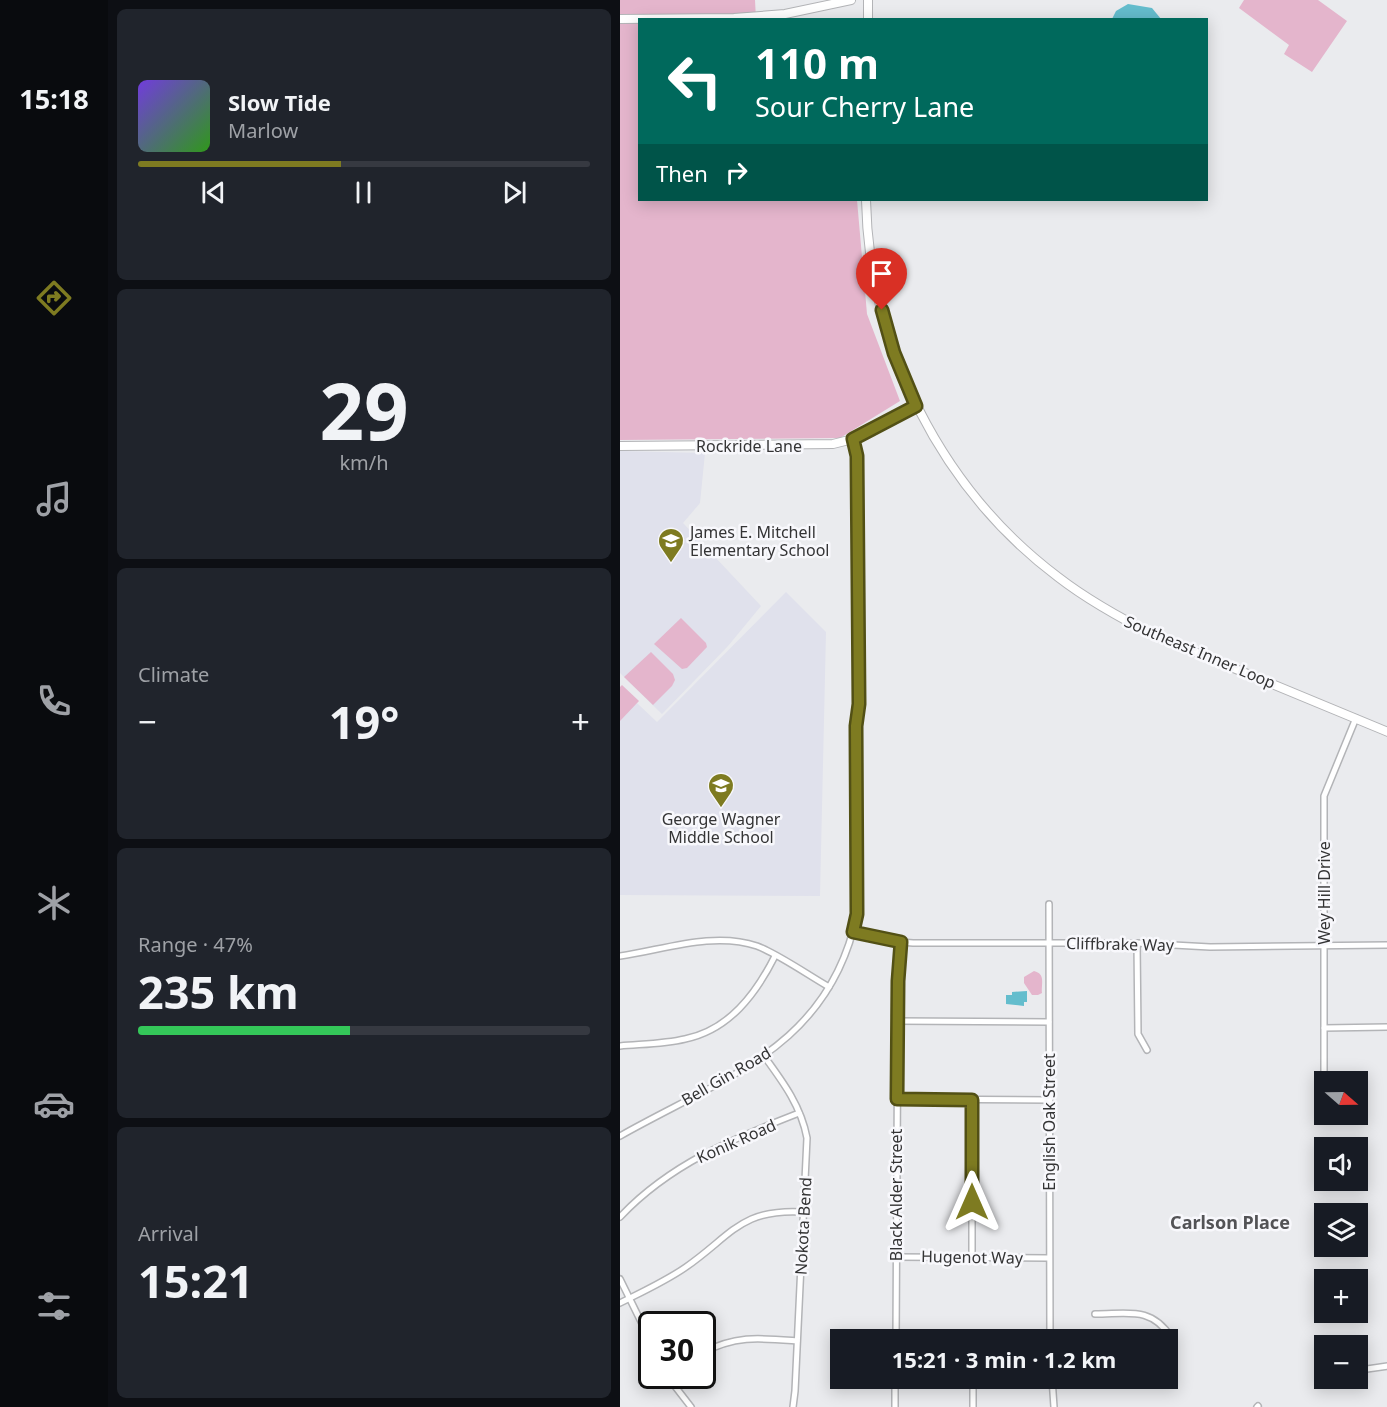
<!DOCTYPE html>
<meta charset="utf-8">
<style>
body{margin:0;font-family:"Noto Sans",sans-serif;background:#20242c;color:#f1f3f6;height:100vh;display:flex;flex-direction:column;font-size:22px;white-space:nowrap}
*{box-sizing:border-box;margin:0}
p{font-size:20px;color:#9ea1a6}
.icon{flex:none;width:33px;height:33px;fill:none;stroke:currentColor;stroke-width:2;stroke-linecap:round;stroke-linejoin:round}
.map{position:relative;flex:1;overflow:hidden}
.details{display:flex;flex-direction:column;gap:9px;padding:9px;background:#0d0f14;width:512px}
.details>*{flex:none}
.top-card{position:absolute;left:18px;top:18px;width:570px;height:183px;border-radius:0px;box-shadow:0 3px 15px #0003;background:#00695c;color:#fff;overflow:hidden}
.needle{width:39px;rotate:110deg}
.controls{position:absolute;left:694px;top:1071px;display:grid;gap:12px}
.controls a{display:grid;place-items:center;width:54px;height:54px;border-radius:0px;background:#171b24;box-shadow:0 3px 15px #0003;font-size:30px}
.speed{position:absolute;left:18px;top:1311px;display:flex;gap:12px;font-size:30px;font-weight:700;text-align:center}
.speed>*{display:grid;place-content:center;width:78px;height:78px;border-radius:50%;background:#171b24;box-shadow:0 3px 15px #0003;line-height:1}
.speed .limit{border:3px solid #111;border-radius:9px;background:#fff;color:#111}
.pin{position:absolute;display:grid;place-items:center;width:51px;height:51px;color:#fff;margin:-62px -26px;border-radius:50% 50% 50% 0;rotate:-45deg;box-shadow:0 0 6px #0007}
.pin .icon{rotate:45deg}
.me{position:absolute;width:66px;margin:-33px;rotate:0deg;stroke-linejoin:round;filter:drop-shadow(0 0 4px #0008)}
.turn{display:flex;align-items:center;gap:21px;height:126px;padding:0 18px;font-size:27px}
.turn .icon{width:78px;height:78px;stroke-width:2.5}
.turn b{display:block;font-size:42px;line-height:51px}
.then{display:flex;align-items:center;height:57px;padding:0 18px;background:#0003;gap:12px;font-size:22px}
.big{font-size:45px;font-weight:700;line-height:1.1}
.details .tile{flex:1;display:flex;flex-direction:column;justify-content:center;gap:9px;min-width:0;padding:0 21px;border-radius:9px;background:#20242c}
.details .dial{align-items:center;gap:0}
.dial b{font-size:78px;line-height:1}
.song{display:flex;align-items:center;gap:18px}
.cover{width:72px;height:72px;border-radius:9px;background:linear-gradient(135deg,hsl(260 70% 55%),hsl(110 70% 35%))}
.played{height:6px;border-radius:3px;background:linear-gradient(90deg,#7e7b21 45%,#363941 45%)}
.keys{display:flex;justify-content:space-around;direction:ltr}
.heat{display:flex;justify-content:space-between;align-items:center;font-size:33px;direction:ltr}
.charge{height:9px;border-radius:4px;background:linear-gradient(90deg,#34c759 47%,#363941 0)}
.trip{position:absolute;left:210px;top:1329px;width:348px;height:60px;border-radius:0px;background:#171b24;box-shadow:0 3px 15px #0003;font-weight:700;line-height:60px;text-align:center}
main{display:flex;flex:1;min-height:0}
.dock{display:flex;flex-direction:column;width:108px;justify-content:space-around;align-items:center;background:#090b0e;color:#9ea1a6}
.dock .icon{width:42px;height:42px}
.dock .on{color:#7e7b21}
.dock b{font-size:27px;color:#f1f3f6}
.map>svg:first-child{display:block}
</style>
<main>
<nav class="dock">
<b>15:18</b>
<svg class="icon on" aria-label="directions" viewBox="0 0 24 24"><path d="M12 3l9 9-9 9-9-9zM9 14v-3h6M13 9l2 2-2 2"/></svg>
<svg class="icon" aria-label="music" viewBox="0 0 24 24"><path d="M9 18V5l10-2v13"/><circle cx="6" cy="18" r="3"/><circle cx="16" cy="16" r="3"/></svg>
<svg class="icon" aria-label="phone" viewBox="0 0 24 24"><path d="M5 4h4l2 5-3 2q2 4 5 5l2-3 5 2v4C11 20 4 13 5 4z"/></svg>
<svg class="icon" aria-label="climate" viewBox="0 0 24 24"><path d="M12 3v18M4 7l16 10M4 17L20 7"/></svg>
<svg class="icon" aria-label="car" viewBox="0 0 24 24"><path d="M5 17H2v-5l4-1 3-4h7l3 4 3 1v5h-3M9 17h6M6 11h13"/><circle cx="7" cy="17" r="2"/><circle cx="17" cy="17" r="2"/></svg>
<svg class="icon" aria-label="filters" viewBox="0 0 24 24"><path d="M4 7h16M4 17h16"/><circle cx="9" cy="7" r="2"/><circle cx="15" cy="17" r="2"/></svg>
</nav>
<section class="details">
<div class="tile">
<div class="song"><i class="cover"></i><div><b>Slow Tide</b><p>Marlow</p></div></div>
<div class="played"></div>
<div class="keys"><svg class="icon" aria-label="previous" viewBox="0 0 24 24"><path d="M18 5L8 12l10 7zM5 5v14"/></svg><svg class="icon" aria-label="pause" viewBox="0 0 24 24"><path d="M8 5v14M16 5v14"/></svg><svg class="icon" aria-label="next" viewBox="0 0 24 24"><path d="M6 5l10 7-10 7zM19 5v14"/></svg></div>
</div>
<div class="tile dial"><b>29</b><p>km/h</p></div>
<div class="tile"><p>Climate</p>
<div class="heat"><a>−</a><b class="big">19°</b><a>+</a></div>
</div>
<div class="tile"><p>Range · 47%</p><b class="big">235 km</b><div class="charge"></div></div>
<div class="tile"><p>Arrival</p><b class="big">15:21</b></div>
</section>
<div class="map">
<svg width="768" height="1407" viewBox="0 0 768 1407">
<rect width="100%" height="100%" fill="#eaebee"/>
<g fill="#e0e1ec">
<path d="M0,451L85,453L80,503L63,523L141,606L108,646L42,714L0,673Z"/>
<path d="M166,592L206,632L200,896L0,895V687L37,722Z"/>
</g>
<g fill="#e4b5cc">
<path d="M0,0H135L136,19L20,20V200H237L247,314L280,401L220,438L0,440Z"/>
<path d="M624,0H698L727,21L692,72L664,54L669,45L619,8Z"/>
<path d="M61,618L86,643L87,647L67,668L62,669L34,644Z"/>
<path d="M31,652L53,674L55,680L52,686L33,705L4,677Z"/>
<path d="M2,685L19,701L0,721V687Z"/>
<path d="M414,971C426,974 421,984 422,993L418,995H412L404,983V977Z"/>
</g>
<g fill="#64bdcd">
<path d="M508,4L532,8L541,19H492L496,11Z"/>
<path d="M407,991V1002H404V1006L386,1004V995H392V992Z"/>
</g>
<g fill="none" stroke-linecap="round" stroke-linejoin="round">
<defs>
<g id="street">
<path d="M429,904L430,1340"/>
<path d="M233,931L281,942L293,943H517L590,947L768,945"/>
<path d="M517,943L518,1034L527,1050"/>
<path d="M0,956C43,950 93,931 137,946C158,954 188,975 209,987"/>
<path d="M277,1021L429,1022"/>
<path d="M704,1028L768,1027"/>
<path d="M0,1046C21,1044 44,1044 65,1039C109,1030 136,994 155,956"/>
<path d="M144,1056C163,1082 181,1106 187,1138L175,1391L173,1407"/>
<path d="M704,1075V796L736,718"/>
<path d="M277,1099L430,1100"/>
<path d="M0,1136C104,1077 210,1047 237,914L236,727L239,704L237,456L233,439"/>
<path d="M0,1217C50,1164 112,1139 179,1113"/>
<path d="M276,1257L428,1258"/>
<path d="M352,1257V1100"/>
<path d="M0,1279L32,1344"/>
<path d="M0,1303C22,1292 46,1281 66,1267C112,1235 121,1208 184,1212"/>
<path d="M475,1314C508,1314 531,1306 551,1337"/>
<path d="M276,1336L472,1337"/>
<path d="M276,1340L278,981L281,942"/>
<path d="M82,1353C116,1335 140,1338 177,1341"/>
<path d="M747,1369L768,1366"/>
<path d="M47,1376L71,1407"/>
<path d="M432,1378L434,1407"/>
<path d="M275,1407V1378"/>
<path d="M353,1407V1378"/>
<path d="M637,1407L638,1406"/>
</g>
<g id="secondary">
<path d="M0,19L114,18L165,14L231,0"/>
<path d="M248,20V0"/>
<path d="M246,200C249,346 321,489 438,577C469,601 502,619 536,636L768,732"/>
<path d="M0,446L213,444L233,439L296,406"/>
</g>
</defs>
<use href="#street" stroke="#b3b4b7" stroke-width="8"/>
<use href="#secondary" stroke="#b3b4b7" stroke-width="10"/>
<use href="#street" stroke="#fff" stroke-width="5"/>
<use href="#secondary" stroke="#fff" stroke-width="8"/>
</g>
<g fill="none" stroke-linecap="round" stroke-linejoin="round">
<defs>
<path id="route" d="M262,310L274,353L296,406L233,439L237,456L239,704L236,726L237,914L233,932L281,942L278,981L277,1099L352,1100V1202"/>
</defs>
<use href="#route" stroke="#525015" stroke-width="15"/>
<use href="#route" stroke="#7e7b21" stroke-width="10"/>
</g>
<defs>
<symbol id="school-pin" viewBox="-11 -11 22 30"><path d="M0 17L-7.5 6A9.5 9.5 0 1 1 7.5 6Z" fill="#7e7b21" stroke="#f8f8fc"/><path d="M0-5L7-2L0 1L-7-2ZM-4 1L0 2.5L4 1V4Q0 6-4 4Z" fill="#fff"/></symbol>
</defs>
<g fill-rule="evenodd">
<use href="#school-pin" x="36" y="526" width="30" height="40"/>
<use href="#school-pin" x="86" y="771" width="30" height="40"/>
</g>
<g text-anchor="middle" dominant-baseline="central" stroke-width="5" stroke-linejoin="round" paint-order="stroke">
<g font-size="16" fill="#343435" stroke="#f8f8fc">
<text x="129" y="446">Rockride Lane</text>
<text transform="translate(580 652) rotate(23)">Southeast Inner Loop</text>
<text transform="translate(704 893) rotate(-90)">Wey Hill Drive</text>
<text transform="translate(500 944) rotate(1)">Cliffbrake Way</text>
<text transform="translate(106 1076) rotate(-30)">Bell Gin Road</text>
<text transform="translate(429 1122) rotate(-90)">English Oak Street</text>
<text transform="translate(116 1141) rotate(-24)">Konik Road</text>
<text transform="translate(276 1195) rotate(-90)">Black Alder Street</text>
<text transform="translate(183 1226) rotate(-87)">Nokota Bend</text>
<text transform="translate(352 1257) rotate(1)">Hugenot Way</text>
</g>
<g font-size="16" fill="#343435" stroke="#f8f8fc" text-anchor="start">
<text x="70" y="532">James E. Mitchell<tspan x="70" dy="18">Elementary School</tspan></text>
<text x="101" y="819" text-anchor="middle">George Wagner<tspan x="101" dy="18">Middle School</tspan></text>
</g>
<g font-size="18" font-weight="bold" fill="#535356" stroke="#f8f8fc">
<text x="610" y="1222">Carlson Place</text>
</g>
</g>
</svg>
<div class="controls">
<a><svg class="needle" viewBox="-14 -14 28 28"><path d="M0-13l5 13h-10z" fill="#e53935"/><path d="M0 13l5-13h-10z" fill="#9ea1a6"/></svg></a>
<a><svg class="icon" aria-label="sound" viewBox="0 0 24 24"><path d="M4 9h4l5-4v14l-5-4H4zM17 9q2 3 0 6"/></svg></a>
<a><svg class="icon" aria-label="layers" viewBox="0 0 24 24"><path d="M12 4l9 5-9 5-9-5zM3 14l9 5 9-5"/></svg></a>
<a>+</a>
<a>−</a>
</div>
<div class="speed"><div class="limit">30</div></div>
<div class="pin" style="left:262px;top:310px;background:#d93025"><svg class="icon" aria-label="arrive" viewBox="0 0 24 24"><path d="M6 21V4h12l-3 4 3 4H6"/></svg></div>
<svg class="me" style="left:352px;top:1202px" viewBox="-20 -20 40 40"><path d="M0-17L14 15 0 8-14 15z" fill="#7e7b21" stroke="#fff" stroke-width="4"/></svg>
<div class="trip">15:21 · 3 min · 1.2 km</div>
<div class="top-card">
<div class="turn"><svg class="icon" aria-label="left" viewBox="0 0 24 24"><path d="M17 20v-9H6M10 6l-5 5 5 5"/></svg><div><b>110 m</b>Sour Cherry Lane</div></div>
<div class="then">Then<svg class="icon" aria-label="right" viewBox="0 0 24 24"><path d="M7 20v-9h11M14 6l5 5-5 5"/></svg></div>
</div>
</div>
</main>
